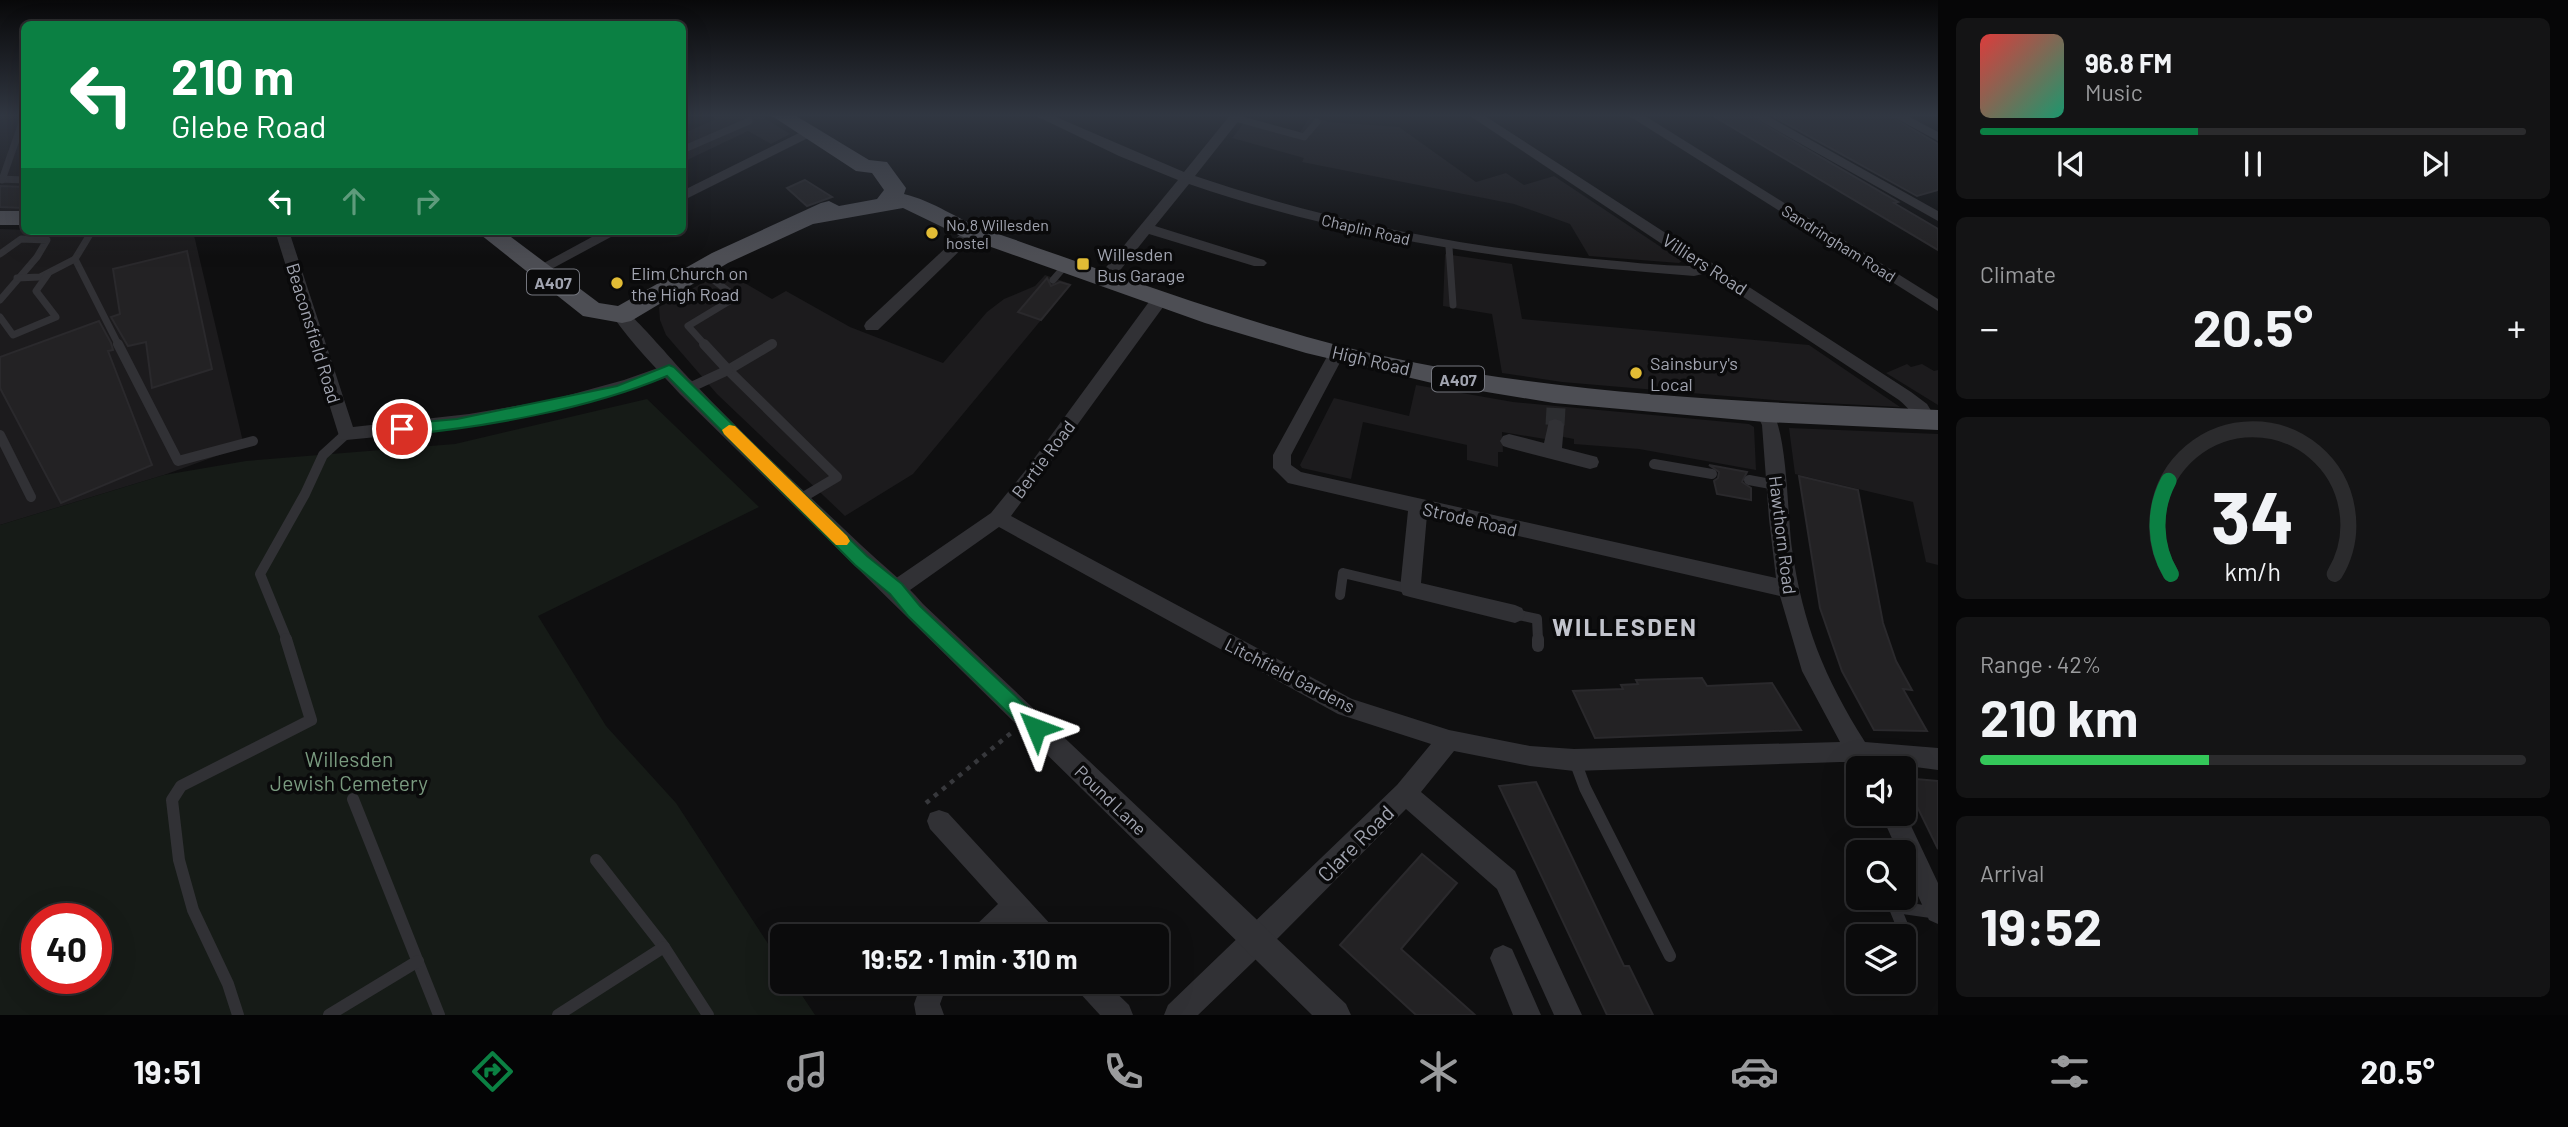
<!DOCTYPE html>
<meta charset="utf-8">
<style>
body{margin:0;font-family:Barlow,sans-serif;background:#141415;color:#f1f3f6;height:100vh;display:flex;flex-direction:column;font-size:26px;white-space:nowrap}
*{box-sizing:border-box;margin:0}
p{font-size:23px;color:#9a9b9d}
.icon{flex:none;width:38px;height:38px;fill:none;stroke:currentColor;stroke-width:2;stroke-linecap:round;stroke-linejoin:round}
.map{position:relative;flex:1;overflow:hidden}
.panel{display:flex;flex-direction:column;gap:18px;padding:18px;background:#060607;width:630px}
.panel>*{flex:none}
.hud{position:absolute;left:21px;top:21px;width:665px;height:214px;border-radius:10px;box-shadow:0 7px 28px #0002,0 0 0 2px #2b2b2d;background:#0b8043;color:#fff;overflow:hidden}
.controls{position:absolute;left:1846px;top:756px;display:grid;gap:14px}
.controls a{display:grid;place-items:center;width:70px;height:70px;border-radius:10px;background:#0b0b0c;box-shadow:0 7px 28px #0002,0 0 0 2px #2b2b2d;font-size:35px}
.speed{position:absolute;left:21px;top:903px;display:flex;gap:14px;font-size:35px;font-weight:700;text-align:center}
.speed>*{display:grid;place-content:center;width:91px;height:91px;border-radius:50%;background:#0b0b0c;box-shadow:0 7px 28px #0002,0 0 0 2px #2b2b2d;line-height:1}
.speed .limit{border:10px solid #d22;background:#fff;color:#111}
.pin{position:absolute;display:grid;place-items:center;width:60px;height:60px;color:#fff;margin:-30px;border:4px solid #fff;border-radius:50%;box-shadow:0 2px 7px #0007}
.me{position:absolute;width:77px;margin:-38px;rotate:314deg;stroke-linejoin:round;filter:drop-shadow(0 0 5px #0008)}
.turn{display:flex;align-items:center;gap:24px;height:147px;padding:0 35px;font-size:32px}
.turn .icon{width:91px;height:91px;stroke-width:2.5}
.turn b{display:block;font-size:49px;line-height:60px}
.lanes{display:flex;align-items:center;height:66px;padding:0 35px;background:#0003;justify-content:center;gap:35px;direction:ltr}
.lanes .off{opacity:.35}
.big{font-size:52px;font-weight:700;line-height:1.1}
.panel .widget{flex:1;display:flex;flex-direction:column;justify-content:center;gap:10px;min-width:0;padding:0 24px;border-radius:10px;background:#141415}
.panel .dial{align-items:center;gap:0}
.dial svg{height:182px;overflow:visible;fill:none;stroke:#2b2b2d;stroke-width:7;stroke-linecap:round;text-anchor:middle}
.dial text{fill:#f1f3f6;stroke:none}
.song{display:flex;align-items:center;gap:21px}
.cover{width:84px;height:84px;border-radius:10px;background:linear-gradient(135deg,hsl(0 70% 55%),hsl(160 70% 35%))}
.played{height:7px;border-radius:4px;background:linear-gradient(90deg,#0b8043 40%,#2b2b2d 40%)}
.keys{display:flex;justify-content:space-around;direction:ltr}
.heat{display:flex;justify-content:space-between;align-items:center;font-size:38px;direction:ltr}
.charge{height:10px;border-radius:5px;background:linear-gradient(90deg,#34c759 42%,#2b2b2d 0)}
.trip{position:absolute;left:770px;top:924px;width:399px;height:70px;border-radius:10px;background:#0b0b0c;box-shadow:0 7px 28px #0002,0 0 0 2px #2b2b2d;font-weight:700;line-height:70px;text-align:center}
.menu{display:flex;height:112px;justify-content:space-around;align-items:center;background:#040405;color:#9a9b9d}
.menu .icon{width:49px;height:49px}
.menu .current{color:#0b8043}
.menu b{font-size:32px;color:#f1f3f6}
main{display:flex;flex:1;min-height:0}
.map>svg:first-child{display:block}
</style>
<main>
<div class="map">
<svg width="1938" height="1015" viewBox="0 0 1938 1015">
<rect width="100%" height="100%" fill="#0f0f10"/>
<g fill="#1c1b1d">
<rect x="0" y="114" width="24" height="98"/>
<path d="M709,114H758L790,134L771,144L748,131L683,162L682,134L716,119Z"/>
<path d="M1310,117L1329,122L1399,127L1476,182L1506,173L1524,185L1554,176L1682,261L1679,263L1589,256L1570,224L1514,204L1302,162L1304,158L1232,138L1247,119L1300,132Z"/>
<path d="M0,229L58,231L60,237L109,231H193L244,446L164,475L0,525Z"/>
<path d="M1445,254L1512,264L1522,319L1809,345L1900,407L1786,401L1562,382L1502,373L1492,314L1443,306Z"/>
<path d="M724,271L772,299L786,291L850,327L943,363L987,312L1004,299L1035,286L1045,275L1071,284L913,474L845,516L717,394L666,335L660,320L659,307Z"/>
<path d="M1907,364L1911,367L1922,364L1934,371L1938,370V405L1886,373Z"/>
<path d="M1416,385L1513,402L1749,424L1754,427L1756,470L1639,449L1574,444V439L1558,436L1557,441L1502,432L1503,452H1498V467L1467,460V445L1363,422L1351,479L1302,468L1300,465L1334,398L1409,416Z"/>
<path d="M1789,428L1938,434V565L1926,562L1913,502L1795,474Z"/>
</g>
<path fill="#161b17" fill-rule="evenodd" d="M647,399L759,507L538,616L606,726L676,803L782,965V982H793L815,1015H0V525L164,475L246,461L455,444ZM37,919H96V978H37Z"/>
<g fill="#232224" stroke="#2a292c" stroke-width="2">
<path d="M1710,114H1746L1898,202L1894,203L1938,229V250Z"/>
<path d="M1769,114H1886L1938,144V190L1917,196Z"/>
<path d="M805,180L832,197L807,206L787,188Z"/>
<path d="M0,186L24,187V208L0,207Z"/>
<path d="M187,251L212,369L152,388L146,342L128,346L111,317L120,314L113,269Z"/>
<path d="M1047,278L1051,286L1060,282L1070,285L1041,320L1018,312Z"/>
<path d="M99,321L111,343L113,350L108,351L152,465L61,503L0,388V357Z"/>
<path d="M1709,465L1747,472L1742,482L1751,488V500L1717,494L1714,481L1718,478L1719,472Z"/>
<path d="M1799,476L1858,490L1883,623L1896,661L1912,690L1903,689L1927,731L1874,730L1842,671L1820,608Z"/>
<path d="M1702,678L1707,686L1772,683L1801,730L1595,738L1573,691L1623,689L1621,685L1638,684L1636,680Z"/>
<path d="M1904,778L1938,781V849L1904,780Z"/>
<path d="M1536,782L1624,966H1629L1653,1015H1607L1499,786Z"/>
<path d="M1422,854L1457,883L1401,949L1475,1015H1416L1340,945Z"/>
</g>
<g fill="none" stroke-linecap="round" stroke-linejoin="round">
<path stroke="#2c2d30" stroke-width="19" stroke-dasharray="19 10" stroke-linecap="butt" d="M1555,425L1556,408"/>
<path stroke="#37383c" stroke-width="4.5" stroke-dasharray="4.5 6" stroke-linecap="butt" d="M926,803L1011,733"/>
<g stroke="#313135" stroke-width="7">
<path d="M1235,118L1304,137L1317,122"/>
<path d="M682,150L749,121"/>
<path d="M0,179L24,180"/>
<path d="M2,180L24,117"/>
<path d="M92,231L75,259L119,346"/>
<path d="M1449,247L1453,305"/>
<path d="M0,254L21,239L47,240L37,257L0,300"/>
<path d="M699,269L736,297L688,326L706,346"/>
<path d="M17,278L40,277L75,259"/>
<path d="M1053,280L1065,266"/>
<path d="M0,317L13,335L56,317L36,291L48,274"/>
<path d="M769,346L773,343"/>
</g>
<g stroke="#313135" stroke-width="10">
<path d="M118,344L178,461L253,441"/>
<path d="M772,344L728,370L837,477L800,499"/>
<path d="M687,389L728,370L704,344"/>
<path d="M0,435L31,497"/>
<path d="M1654,464L1712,474"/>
<path d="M1749,480L1776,485"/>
<path d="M1340,595L1343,573L1410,589"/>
<path d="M1515,614L1537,619L1538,640"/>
<path d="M287,640L260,574L305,494L323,455L346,434"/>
</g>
<g stroke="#313135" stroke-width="12">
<path d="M1538,639V646"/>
<path d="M1575,761L1585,788L1670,956"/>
<path d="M353,799L439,1015"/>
<path d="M596,860L664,947"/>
<path d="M1891,898L1912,950"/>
<path d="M1896,907L1938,913"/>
<path d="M238,1015L228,984L193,910L179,860L172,800L181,786L311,720L286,639"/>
<path d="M329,1015L418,961"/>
<path d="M558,1015L664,947L708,1015"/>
</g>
<g fill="#313135" fill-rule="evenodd">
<path d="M1032,114H1049L1184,172L1231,114H1244L1195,176C1322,219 1451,245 1584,258C1621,261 1659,266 1695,266L1467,114H1482L1911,392L1927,404L1938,422L1930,426C1919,423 1909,408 1899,400L1707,273L1694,276C1522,263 1353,240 1189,184L1155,226L1264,260L1267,263L1264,266H1254L1149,234L1110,283H1098L1096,280L1098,277L1178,180L1119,156Z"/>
<path d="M1626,114H1642L1938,299V311Z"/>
<path d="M1748,114H1764L1938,211V221Z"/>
<path d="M1888,114H1904L1938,132V141Z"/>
<path d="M807,129L814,133L812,136L682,201V191Z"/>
<path d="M971,228L978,232L976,235L878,330H866L864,326L866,322L966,229Z"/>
<path d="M275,231H289L353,427L469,414L551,400L624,380L669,364L678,370L675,374C568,414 459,430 346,440L340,439Z"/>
<path d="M603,231H622L544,273L539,275L531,270Z"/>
<path d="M1160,294L1166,295L1168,299L1166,303L1011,516L1352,699L1449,730L1530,746L1574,749L1840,742L1802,671L1780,596L1427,515L1421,583L1515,605L1522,608L1525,614L1522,620L1515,623L1410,597L1403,595L1400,589L1408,511L1288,483L1273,468V455L1329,353L1337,347L1345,353L1291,455V465L1301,472L1776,578L1769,519L1762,425L1756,412L1759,408H1771C1788,436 1787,513 1792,549C1803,625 1824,677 1865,742L1938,748V770L1878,762L1881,768H1858V772L1853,762H1840L1574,771L1530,766L1454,751L1421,792L1515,871L1582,1015H1554L1497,889L1406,809L1277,939L1198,1015H1164L1168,1005L1397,785L1431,744L1338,714L999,527L903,595L896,597L889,595L886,589L889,583L991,513L1025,471L1154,295Z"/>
<path d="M1555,419L1561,421L1564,425L1562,448L1597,457L1599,462L1597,467L1590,469L1509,448L1503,446L1500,441L1503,436L1509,434L1544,443L1549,421Z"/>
<path d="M939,810L948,813L1053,927L1057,936H1027L1015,923L1002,936H970L974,927L998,904L930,829L927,821L930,813Z"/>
<path d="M1904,811L1938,883V924L1929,920L1904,865V852H1898L1881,814H1904Z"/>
<path d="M1503,945L1512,949L1541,1015H1513L1490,958L1494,949Z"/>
<path d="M922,982H948L940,1004L944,1015H916L914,1004Z"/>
<path d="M1074,982H1105L1129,1005L1133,1015H1100L1078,991Z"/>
</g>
<path fill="#313135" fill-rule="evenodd" d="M622,309C631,311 680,370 692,381C746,438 804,491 861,545C882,565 904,581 923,604L1346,1004L1351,1015H1312L680,394C656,368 632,344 612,315L615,311Z"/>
<g fill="#4d4e54" fill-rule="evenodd">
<path d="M769,114H793L869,160L887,162L906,188L904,194C934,201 958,220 987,230C1093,267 1199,306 1307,337C1511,394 1727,401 1938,410V430L1765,422L1554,403L1432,383L1306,353L1205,323L963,237L903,208L813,224L728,263L631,321L622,323L583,316L476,231H503L599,303L618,306L712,253L821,203L829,201L839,206L877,199L884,190L872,173L856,171Z"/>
<rect x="0" y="211" width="24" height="14"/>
</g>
</g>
<linearGradient id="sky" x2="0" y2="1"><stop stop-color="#080809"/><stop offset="0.45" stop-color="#313742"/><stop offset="1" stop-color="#313742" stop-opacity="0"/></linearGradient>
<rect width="1938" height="256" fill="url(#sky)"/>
<path fill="#0b8043" stroke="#07532c" stroke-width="2" d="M669,365L674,367L867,556L902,584L920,606L1043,722L1046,728L1043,734L1036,736L1030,734L908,616L890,594L855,565L667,376C589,409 486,427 402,435L394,429L402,424L457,419L617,386Z"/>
<path fill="#f59e0b" d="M729,425L735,426L847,536L850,541L847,545H836L724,434L722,430Z"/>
<g fill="#e2bc35" stroke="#0a0a0b" stroke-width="2.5">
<circle cx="932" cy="233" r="7"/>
<rect x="1076" y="257" width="14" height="14" rx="3.5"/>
<circle cx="617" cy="283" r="7"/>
<circle cx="1636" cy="373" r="7"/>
</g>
<g text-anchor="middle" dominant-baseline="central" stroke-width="7" stroke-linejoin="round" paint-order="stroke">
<g font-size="16" fill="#a1a4b0" stroke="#0a0a0b" text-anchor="start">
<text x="946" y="224">No.8 Willesden<tspan x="946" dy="18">hostel</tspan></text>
</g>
<g font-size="16" fill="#a1a4b0" stroke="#0a0a0b">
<text transform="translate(1366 229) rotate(13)">Chaplin Road</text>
<text transform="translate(1839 243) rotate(32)">Sandringham Road</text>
</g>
<g fill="#0a0a0b" stroke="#74767e" stroke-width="2">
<rect x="527" y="269.5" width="52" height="25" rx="5"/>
<rect x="1432" y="366.5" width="52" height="25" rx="5"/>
</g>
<g font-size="16" font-weight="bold" fill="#a1a4b0">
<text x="553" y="282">A407</text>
<text x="1458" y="379">A407</text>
</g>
<g font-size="18" fill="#a1a4b0" stroke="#0a0a0b" text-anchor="start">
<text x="1097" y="254">Willesden<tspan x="1097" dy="21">Bus Garage</tspan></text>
<text x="631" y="273">Elim Church on<tspan x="631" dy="21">the High Road</tspan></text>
<text x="1650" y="363">Sainsbury's<tspan x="1650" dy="21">Local</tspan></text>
</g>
<g font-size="18" fill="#a1a4b0" stroke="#0a0a0b">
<text transform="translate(1705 264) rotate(33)">Villiers Road</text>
<text transform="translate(314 333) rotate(73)">Beaconsfield Road</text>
<text transform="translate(1371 360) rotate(13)">High Road</text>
<text transform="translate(1043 459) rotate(-53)">Bertie Road</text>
<text transform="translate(1470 519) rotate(13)">Strode Road</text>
<text transform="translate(1783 535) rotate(83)">Hawthorn Road</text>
<text transform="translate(1290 675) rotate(27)">Litchfield Gardens</text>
<text transform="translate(1111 800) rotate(44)">Pound Lane</text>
</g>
<g font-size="21" fill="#799a7f" stroke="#0a0a0b">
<text x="349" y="758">Willesden<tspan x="349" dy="24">Jewish Cemetery</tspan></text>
</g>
<g font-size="21" fill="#a1a4b0" stroke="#0a0a0b">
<text transform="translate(1355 843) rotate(-45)">Clare Road</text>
</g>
<g font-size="24" font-weight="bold" letter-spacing="2" fill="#c2c4cd" stroke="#0a0a0b">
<text x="1625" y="626">WILLESDEN</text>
</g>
</g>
</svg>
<div class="controls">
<a><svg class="icon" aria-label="sound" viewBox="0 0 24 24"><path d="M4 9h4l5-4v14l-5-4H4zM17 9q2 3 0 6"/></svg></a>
<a><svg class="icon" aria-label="search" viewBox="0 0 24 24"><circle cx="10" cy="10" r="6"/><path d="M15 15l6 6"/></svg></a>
<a><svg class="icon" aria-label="layers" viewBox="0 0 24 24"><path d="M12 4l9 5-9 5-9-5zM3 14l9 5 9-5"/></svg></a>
</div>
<div class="speed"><div class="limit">40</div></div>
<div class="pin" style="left:402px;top:429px;background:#d93025"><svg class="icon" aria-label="arrive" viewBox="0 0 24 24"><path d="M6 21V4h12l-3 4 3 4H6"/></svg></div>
<svg class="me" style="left:1036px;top:728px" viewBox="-20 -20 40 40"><path d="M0-17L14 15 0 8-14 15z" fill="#0b8043" stroke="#fff" stroke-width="4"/></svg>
<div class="trip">19:52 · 1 min · 310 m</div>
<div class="hud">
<div class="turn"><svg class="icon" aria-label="left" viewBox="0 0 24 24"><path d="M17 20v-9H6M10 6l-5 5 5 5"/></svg><div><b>210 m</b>Glebe Road</div></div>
<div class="lanes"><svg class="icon" aria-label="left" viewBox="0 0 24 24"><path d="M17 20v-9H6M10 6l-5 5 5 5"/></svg><svg class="icon off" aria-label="ahead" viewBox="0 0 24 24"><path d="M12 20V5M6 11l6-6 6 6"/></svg><svg class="icon off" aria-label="right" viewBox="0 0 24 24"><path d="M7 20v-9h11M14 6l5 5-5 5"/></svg></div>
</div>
</div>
<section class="panel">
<div class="widget">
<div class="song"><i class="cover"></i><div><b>96.8 FM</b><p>Music</p></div></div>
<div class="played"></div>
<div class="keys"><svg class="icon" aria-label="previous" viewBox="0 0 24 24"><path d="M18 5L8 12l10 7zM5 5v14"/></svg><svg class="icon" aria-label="pause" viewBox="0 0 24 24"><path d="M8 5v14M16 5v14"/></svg><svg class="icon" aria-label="next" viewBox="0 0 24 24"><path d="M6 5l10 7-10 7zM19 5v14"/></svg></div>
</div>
<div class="widget"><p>Climate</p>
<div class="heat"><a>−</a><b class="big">20.5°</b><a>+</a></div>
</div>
<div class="widget dial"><svg viewBox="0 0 100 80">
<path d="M14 69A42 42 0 1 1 86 69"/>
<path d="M14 69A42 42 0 0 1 13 28" stroke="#0b8043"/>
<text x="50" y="56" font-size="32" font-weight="700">34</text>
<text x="50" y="72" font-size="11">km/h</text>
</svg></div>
<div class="widget"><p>Range · 42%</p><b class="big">210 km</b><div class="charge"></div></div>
<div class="widget"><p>Arrival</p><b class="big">19:52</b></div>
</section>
</main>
<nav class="menu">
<b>19:51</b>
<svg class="icon current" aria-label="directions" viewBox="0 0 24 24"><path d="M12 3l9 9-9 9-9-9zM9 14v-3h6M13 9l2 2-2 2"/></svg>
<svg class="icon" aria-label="music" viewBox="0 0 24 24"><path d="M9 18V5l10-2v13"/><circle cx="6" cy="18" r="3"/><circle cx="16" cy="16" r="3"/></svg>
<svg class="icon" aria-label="phone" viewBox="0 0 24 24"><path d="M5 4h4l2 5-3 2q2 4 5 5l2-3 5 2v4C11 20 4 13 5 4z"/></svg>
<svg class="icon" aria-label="climate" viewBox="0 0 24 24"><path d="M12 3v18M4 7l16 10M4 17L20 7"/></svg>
<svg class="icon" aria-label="car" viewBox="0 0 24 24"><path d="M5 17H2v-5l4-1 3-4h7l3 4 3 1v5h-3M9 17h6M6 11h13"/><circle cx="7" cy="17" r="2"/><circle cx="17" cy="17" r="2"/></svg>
<svg class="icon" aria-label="filters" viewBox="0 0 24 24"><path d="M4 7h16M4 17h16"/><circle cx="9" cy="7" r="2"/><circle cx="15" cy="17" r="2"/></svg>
<b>20.5°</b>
</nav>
